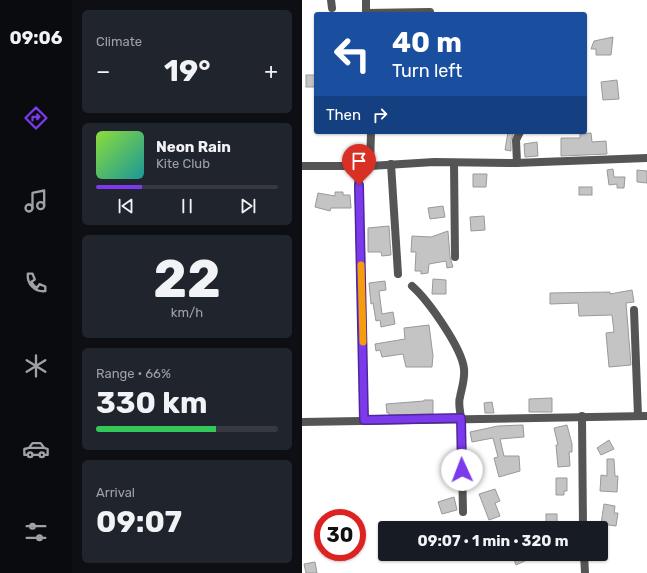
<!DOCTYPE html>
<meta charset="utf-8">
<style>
body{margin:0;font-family:Rubik,sans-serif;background:#20242c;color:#f1f3f6;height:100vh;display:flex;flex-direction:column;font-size:15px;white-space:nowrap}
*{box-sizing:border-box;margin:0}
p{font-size:13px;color:#9ea1a6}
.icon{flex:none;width:22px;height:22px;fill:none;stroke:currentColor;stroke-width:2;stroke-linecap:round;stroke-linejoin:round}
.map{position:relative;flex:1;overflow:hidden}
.drawer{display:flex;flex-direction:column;gap:10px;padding:10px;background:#0d0f14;width:230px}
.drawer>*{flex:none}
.top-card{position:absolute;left:12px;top:12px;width:273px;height:122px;border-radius:4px;box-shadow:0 1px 3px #0004;background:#1a4fa0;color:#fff;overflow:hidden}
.speed{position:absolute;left:12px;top:509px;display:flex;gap:8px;font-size:20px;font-weight:700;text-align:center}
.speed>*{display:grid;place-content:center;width:52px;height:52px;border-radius:50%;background:#171b24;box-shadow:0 1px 3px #0004;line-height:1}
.speed .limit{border:6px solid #d22;background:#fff;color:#111}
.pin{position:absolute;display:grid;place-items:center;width:34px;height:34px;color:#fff;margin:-41px -17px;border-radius:50% 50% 50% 0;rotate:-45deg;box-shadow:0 0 4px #0007}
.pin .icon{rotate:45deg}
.me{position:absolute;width:44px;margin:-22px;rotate:358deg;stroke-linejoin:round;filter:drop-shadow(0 0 3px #0008)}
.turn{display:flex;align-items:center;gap:14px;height:84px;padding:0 12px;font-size:18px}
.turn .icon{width:52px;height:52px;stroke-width:2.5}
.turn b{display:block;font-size:28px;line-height:34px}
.then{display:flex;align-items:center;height:38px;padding:0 12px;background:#0003;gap:8px;font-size:15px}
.big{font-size:30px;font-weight:700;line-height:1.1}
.drawer .widget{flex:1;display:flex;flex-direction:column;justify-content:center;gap:6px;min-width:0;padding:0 14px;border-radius:6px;background:#20242c}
.drawer .dial{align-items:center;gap:0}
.dial b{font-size:52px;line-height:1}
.song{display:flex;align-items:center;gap:12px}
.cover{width:48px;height:48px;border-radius:6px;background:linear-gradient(135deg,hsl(90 70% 55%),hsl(180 70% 35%))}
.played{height:4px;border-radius:2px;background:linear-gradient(90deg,#7c3aed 25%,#363941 25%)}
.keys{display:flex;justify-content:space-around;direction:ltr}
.heat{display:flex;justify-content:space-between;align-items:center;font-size:22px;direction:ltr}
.charge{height:6px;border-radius:3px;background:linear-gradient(90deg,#34c759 66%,#363941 0)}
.trip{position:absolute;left:76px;top:521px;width:230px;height:40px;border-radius:4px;background:#171b24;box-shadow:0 1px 3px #0004;font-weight:700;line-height:40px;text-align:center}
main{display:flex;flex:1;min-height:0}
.dock{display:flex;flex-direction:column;width:72px;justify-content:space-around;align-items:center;background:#090b0e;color:#9ea1a6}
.dock .icon{width:28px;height:28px}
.dock .on{color:#7c3aed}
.dock b{font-size:18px;color:#f1f3f6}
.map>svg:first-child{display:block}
</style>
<main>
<nav class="dock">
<b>09:06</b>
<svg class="icon on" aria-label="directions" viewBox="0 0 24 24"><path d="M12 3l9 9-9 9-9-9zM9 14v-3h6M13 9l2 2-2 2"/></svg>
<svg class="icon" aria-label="music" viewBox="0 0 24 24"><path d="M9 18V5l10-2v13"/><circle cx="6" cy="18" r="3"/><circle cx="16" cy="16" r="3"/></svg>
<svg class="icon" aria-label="phone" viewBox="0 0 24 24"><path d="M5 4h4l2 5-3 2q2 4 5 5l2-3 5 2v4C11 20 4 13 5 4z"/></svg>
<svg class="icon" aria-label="climate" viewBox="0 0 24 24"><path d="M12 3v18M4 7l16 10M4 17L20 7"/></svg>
<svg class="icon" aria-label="car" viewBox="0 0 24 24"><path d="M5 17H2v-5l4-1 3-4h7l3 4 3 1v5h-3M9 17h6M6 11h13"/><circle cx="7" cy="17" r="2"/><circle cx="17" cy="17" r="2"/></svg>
<svg class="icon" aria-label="filters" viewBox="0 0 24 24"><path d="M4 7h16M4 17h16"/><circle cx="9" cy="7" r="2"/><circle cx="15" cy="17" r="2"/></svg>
</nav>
<section class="drawer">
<div class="widget"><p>Climate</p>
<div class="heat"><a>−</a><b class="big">19°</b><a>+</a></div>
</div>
<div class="widget">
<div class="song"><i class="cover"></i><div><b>Neon Rain</b><p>Kite Club</p></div></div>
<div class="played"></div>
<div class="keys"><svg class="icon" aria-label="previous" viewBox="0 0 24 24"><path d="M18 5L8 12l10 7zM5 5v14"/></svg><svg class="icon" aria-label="pause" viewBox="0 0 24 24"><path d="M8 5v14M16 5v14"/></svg><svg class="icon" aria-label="next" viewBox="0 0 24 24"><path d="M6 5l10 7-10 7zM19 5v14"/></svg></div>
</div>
<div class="widget dial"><b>22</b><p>km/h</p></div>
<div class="widget"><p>Range · 66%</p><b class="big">330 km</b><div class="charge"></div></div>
<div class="widget"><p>Arrival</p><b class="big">09:07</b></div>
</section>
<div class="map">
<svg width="345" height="573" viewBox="0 0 345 573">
<rect width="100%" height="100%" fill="#fff"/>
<g fill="#c4c4c4" stroke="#999">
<path d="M311,37L309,55H294V49H289L292,41Z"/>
<rect x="4" y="75" width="10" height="12"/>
<path d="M315,80L317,99L301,100L299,82Z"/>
<path d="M206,132H212L209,140V151L203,150Z"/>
<path d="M289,133L290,142L304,141L305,154L259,156V138H278V134Z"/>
<path d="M235,142L236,156L223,157L222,144Z"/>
<path d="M311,169L312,177H323L322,188H315V184L307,185L305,170Z"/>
<path d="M335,170L345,171V183L335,182Z"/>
<path d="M171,174H185L184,187H171Z"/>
<rect x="277" y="187" width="13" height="8"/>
<path d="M33,192H41V195H48L49,208H29L28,211L13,207L16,193L33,196Z"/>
<path d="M141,206L143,217L128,219L126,208Z"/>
<path d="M182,216L183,230L169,231L168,217Z"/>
<path d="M87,226L89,255L80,256L79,252H66V228Z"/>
<path d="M146,231L148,257L151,267L145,268L144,261L127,264L126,273L119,274V271H113L114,252H109L110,236L129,237Z"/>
<path d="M131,279L144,280V294H130Z"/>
<path d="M83,281L84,290L77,291L80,314L91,312L93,324L79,327L78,320L74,321L71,303L69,304L67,283Z"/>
<path d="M330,290L332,302L324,303L329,365L307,367L304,333L312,332L310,315L277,316L276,303L248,304V293L308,292V294Z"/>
<path d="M127,325L131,356L130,367H104L101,354L80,357L78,350L74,351L73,344L103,339L102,328Z"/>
<path d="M250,398V412H227V399Z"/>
<path d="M122,400H131V414L87,415V413H85L84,404L122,401Z"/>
<path d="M190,402L192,413H183L182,403Z"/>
<path d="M221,425L222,437L198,439L202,456H217L218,471L197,477L192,458L196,457L191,438L170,442L168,432L196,426Z"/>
<path d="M265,425L270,444V452H267L268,466L256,467L254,445H256L252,428Z"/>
<path d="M307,440L312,449L299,455L295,448Z"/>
<path d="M305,459H312L313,476H316L315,492L298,491L299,475L305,476Z"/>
<path d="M254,478H265V491H262V495H254Z"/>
<path d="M193,489L198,501L193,503L198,516L187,520L177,494Z"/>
<path d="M152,497L155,510L140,514L136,502Z"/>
<path d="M302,504L313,506L312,513H316L314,526L299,524Z"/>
<rect x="244" y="514" width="11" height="12"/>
<path d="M210,554H238L214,565Z"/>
<path d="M13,562L15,573H4L2,564Z"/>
</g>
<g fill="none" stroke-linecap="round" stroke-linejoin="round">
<g stroke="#555" stroke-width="8">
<path d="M29,0L30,8"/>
<path d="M64,0V14"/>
<path d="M64,13L128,12"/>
<path d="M152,163L153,257"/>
<path d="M215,163L214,140L218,132"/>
<path d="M89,164L96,274"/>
<path d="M0,166H68L132,162L213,163L345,158"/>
<path d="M68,166L69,132"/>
<path d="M56,167L62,420"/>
<path d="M110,286C126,300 160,348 162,369C163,379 160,387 158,397C156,403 158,411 159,418L161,512"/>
<path d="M332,310L336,416"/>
<path d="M280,416L281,528"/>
<path d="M0,422L345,416"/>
<path d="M282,554L283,573"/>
</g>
</g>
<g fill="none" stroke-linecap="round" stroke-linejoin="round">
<defs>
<path id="route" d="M57,185L62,420L159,418L160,470"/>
</defs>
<use href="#route" stroke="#51269a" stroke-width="10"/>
<use href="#route" stroke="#7c3aed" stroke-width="7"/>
<path stroke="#f59e0b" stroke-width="7" d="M59,265L61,342"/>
</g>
</svg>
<div class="speed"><div class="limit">30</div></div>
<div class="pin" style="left:57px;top:185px;background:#d93025"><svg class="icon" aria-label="arrive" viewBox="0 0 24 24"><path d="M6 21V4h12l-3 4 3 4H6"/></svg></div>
<svg class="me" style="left:160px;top:470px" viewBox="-20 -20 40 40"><circle r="19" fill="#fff"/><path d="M0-13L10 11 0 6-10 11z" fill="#7c3aed"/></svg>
<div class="trip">09:07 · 1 min · 320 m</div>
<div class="top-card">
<div class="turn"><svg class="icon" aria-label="left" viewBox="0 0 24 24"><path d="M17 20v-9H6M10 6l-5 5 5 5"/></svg><div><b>40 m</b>Turn left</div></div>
<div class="then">Then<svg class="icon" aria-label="right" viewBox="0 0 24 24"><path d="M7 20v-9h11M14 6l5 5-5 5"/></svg></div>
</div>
</div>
</main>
